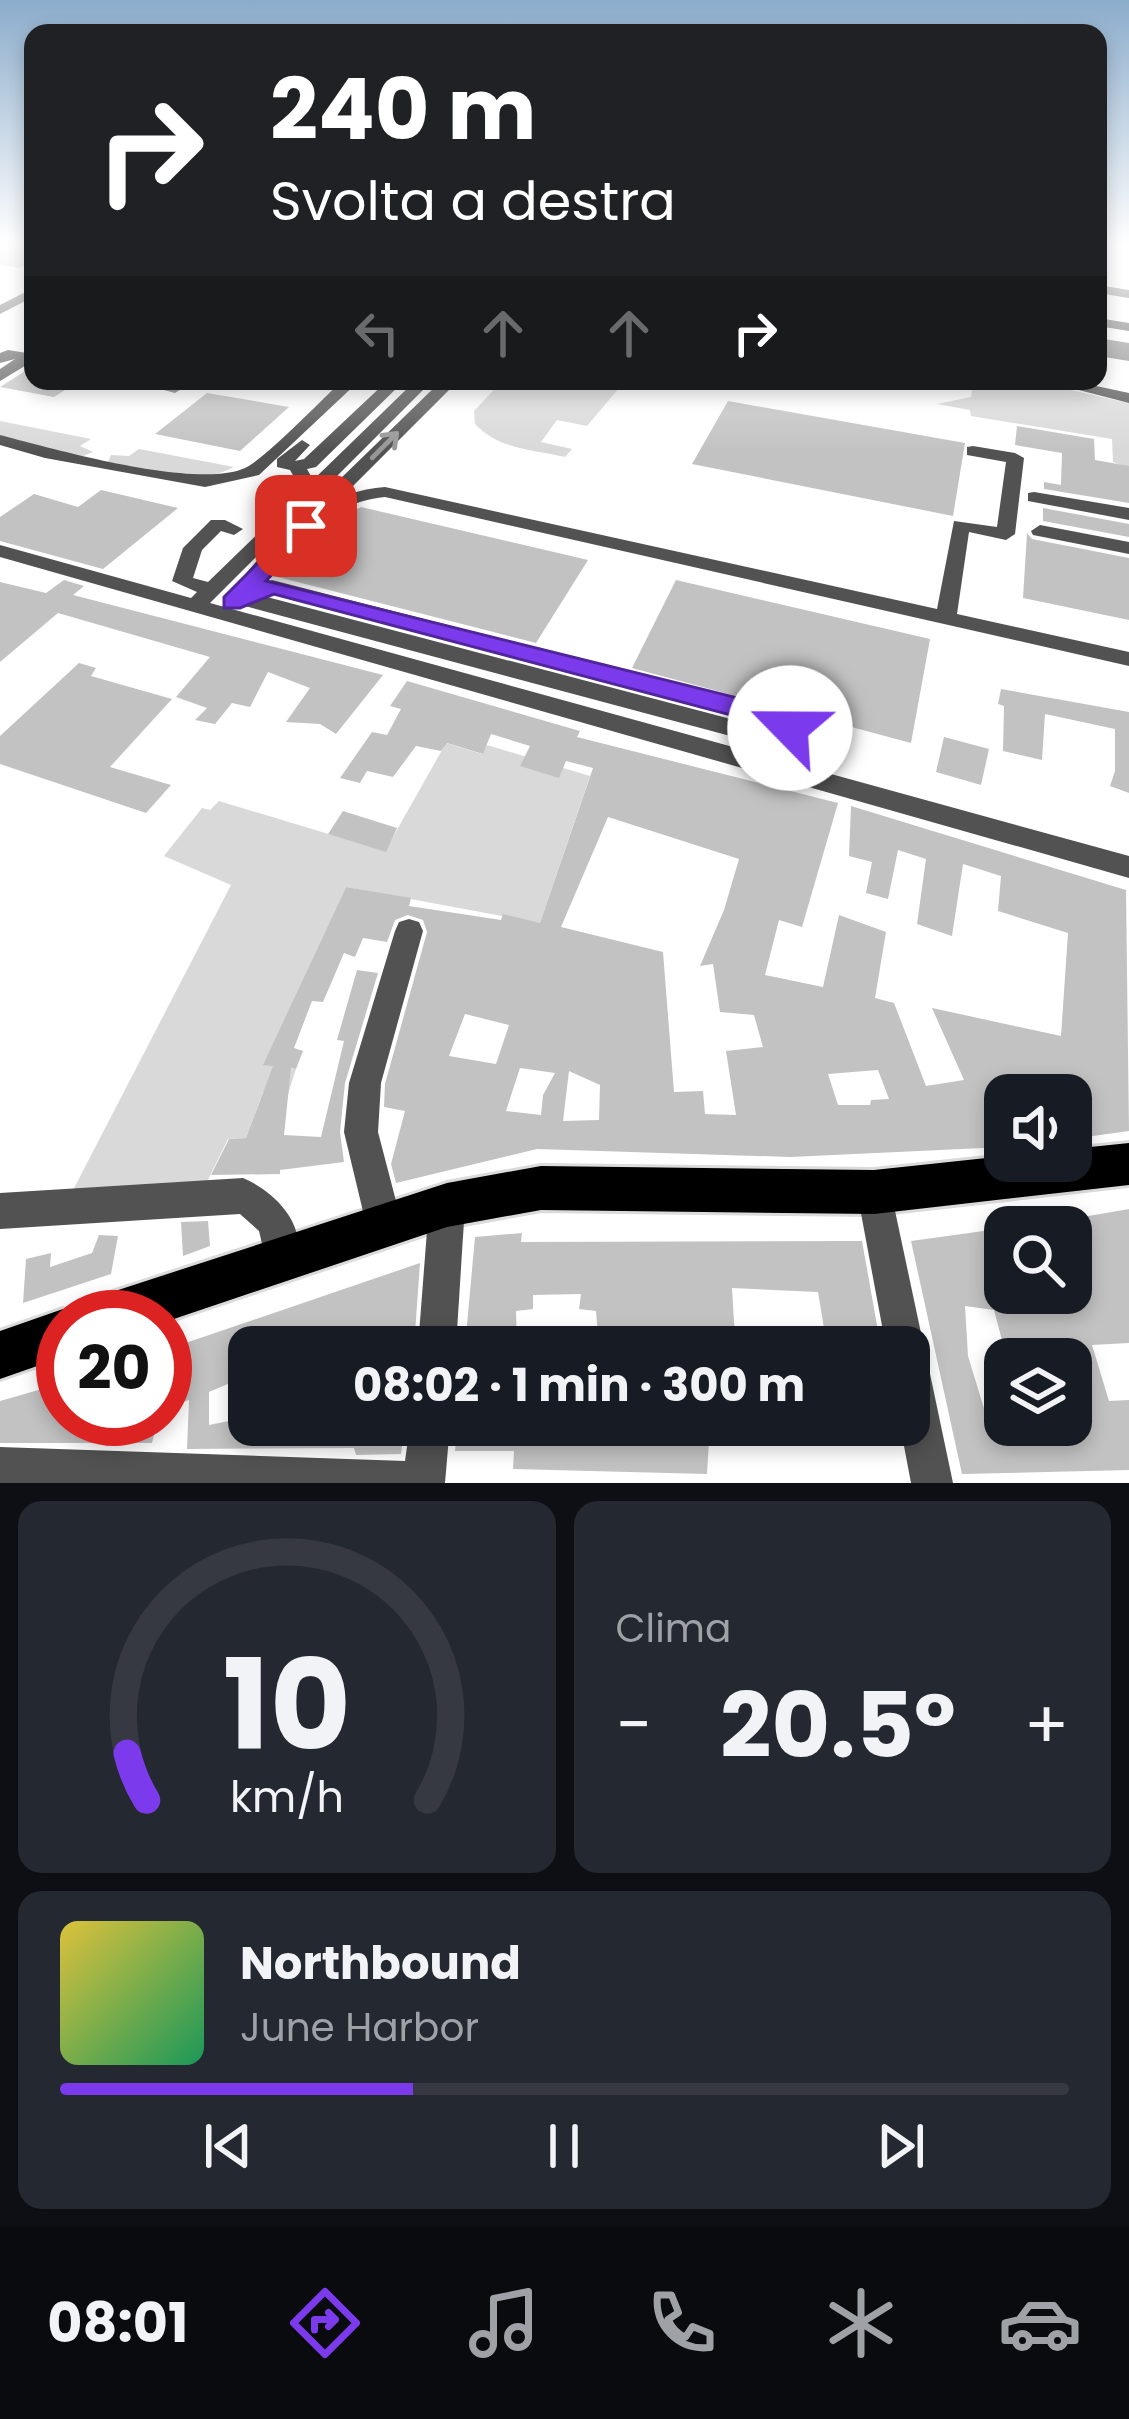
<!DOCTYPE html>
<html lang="it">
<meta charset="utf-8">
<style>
body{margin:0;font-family:Poppins,sans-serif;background:#242831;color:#f1f3f6;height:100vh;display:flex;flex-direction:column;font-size:45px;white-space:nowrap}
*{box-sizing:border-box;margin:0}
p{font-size:39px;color:#9ea1a6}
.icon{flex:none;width:66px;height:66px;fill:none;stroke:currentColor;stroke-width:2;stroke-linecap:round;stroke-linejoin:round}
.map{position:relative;height:1483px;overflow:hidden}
.sheet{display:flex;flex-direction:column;gap:18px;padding:18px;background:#0d0f14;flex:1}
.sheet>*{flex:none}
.guide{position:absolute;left:24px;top:24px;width:1083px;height:366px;border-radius:24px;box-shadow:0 6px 18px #0003;background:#202124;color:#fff;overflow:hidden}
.buttons{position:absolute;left:984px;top:1074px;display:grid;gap:24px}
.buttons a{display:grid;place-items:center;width:108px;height:108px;border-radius:24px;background:#171b24;box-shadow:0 6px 18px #0003;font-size:60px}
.speed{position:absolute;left:36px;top:1290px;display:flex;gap:24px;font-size:60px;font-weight:700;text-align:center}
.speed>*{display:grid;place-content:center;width:156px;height:156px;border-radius:50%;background:#171b24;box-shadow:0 6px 18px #0003;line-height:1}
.speed .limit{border:18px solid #d22;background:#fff;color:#111}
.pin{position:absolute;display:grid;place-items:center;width:102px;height:102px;color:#fff;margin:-51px;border-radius:24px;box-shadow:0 6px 18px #0006}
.me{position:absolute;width:132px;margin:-66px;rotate:293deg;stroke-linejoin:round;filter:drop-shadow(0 0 9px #0008)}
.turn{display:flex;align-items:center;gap:42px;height:252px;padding:0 48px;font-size:54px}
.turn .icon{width:156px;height:156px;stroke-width:2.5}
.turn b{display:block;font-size:84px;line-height:102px}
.lanes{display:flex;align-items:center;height:114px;padding:0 48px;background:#0003;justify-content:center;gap:60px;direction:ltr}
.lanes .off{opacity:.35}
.big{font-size:90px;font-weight:700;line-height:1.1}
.sheet .card{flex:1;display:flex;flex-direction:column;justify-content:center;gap:18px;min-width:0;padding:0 42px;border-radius:24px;background:#242831}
.sheet .dial{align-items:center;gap:0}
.dial svg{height:312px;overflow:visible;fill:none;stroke:#363941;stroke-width:7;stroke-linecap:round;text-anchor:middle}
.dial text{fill:#f1f3f6;stroke:none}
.song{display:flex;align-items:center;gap:36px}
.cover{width:144px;height:144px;border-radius:18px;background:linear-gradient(135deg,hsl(50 70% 55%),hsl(150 70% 35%))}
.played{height:12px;border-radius:6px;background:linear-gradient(90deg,#7c3aed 35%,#363941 35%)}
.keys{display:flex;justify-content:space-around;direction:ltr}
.heat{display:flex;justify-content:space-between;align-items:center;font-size:66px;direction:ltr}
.sheet .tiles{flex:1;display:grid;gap:18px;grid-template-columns:1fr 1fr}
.card:last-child{grid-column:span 2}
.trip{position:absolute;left:228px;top:1326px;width:702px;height:120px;border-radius:24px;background:#171b24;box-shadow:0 6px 18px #0003;font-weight:700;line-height:120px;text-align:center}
.tab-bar{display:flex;height:192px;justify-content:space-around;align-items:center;background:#090b0e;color:#9ea1a6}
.tab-bar .icon{width:84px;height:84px}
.tab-bar .selected{color:#7c3aed}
.tab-bar b{font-size:54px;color:#f1f3f6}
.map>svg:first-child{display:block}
</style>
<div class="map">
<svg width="1129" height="1483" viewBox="0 0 1129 1483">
<rect width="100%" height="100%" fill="#fff"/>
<g fill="#d9d9d9">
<path d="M502,381H625L587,426L557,420L541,442L572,449L565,457C533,450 498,449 475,424L474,411Z"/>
<path d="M927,381H1030L1129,403V468L1113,462L1112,439L971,416L970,410L937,404L971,397L973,386L931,387Z"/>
<path d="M0,421L91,439L80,446L93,452L81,457L0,435Z"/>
<path d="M139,449L234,467C194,488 151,470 108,462L111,455L129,456Z"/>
<path d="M446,743L482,754L487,745L590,776L540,923L346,887L264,1064L296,1069L288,1094L263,1092L246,1138L228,1139L204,1188L71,1194L231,885L164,856L202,808L210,810L219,801L385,851Z"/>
</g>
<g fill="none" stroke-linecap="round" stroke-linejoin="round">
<g fill="#808080" fill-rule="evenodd">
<path d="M1098,338L1129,343V361L1098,356Z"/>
<path d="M160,381H194L175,393L164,390Z"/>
</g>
</g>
<g fill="#c2c2c2" fill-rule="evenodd">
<path d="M0,243H33V261L20,268L0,265Z"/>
<path d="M33,366V381H79L54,397L0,387Z"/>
<path d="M207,393L289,407L240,451L155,434Z"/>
<path d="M728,401L965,443L953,516L692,464Z"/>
<path d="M1017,426L1094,439L1095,460L1129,466V503L1044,489V482L1061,485L1062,453L1015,445Z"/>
<path d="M101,490L178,508L103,569L0,541V517L34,494L78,507Z"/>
<path d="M361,507L588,560L536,643L274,576L324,526Z"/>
<path d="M1043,508L1129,524V537L1043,521Z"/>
<path d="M1027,533L1032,539L1129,558V620L1023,598Z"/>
<path d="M64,580L84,586L73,595L383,675L336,734L320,724L286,722L310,688L268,672L250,707L232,703L215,724L195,720L207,708L176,697L210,657L58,613L0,662V582L46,593Z"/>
<path d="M676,580L930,639L911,743L632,668Z"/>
<path d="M79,663L96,668L91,676L172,699L110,767L171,785L146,813L0,764V736Z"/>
<path d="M407,681L580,731L577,737L838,803L802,927L779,920L765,975L823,987L839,915L886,932L875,998L894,1003L926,1086L964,1080L932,1008L1061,1036L1068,933L998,911L1001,876L963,864L952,936L917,924L926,859L898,850L888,899L866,893L872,862L849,856L851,806L1126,890L1129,1131L1071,1139V1095H1005V1147L790,1157L537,1149L396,1183L391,1164L405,1111L384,1107L385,1084L427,932L423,920L408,915L395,920L387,942L363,938L355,957L344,953L323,1002L312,1001L294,1048L303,1051L296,1069L291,1068L284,1135L321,1137L344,1041L337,1040L357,970L378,973L345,1083L340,1132L344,1162L280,1170V1174L211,1175L229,1139L246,1138L273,1066L263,1065L346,887L411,898L409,906L501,920L503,914L540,923L593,768L566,761L559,778L520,766L530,746L491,734L483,754L447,743L441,751L416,746L393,777L367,771L360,783L340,778L372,732L387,735L401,709L390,706ZM608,817L739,859L724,910L700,966L713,964L720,1012L754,1015L763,1047L726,1051L736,1115L705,1114L703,1091L674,1092L663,952L561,927ZM465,1014L509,1025L496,1064L449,1056ZM520,1068L555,1073L543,1095L541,1115L506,1111ZM878,1070L889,1099L871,1100L870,1105H838L828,1074ZM569,1071L600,1085L599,1120L563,1121Z"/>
<path d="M1001,689L1129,712V793L1110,786L1115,771V729L1045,714L1042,760L1003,751L1004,706L998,704Z"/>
<path d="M944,737L989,749L981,785L936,772Z"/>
<path d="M343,811L397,828L386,852L328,834Z"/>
<path d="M1129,1209V1343L1092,1345L1109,1401L1129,1400V1470L962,1474L911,1241L1005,1228V1293H1071V1219ZM965,1306L994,1310L1007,1359H1071V1390L1084,1425H1005V1415H986L968,1356Z"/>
<path d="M208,1221L210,1246L183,1256L181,1222Z"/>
<path d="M522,1233L521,1242L862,1241L880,1342L826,1340L818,1292L732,1288L735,1338L701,1341L702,1347H599L596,1311L579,1309L581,1294L533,1295V1309L516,1311L517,1347H465L475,1237Z"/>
<path d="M99,1235L118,1236L111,1274L23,1303L26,1259L51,1253L50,1267L92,1253Z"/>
<path d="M420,1263L414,1347H249V1375L209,1392V1425L249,1417V1425H405L401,1454L356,1455L354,1448L187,1449L189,1400L171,1407L165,1350Z"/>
<path d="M63,1383V1419H158L152,1443H0V1401Z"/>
<path d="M458,1425H582L606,1438L605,1425H710L707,1474L513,1469L514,1451H455Z"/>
</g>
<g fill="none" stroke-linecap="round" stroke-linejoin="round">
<defs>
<g id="major">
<path d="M1129,1143V1185L874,1214L541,1210L447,1227L165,1322V1317H85L92,1300L109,1293L447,1183L541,1166L874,1170L1005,1156V1161H1071V1149Z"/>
<path d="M63,1309L80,1317H63V1357L0,1379V1331Z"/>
</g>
</defs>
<use href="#major" stroke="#dbdbdb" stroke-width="6"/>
<g fill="#525252" fill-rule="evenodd">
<path d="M1098,285L1129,290V298L1098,293Z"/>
<path d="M33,288V297L0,314V305Z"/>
<path d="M1098,318L1129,323V331L1098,326Z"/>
<path d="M8,350L33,354V361L0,381V369L15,359L0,363V353Z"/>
<path d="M342,381H359L259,475L205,487L45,458L0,445V435C54,449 197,490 245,468C266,458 321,400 342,381Z"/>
<path d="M387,381H404L316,467L307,469L313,480L415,381H432L329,484L336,483L441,381H458L348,491L319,494L210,603L1129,856V878L0,557V545L191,598L197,592L172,581L183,548L211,520H225L243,529L234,535L221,531L202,550L193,578L208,582L302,491L290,470L277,467V459L302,440L310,445L295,461L304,459Z"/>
<path d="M1044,381H1073L1129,393V403Z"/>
<path d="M973,446L1015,453L1024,458L1015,534L1006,540L969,532L957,614L1129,652V666L385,497C329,502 295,544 260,584L272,580L790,713L798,715L802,728L798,734L771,747L230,602L227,597C267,545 316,492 385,487L937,609L954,521L997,527L1006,462L967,455V447ZM275,593L775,725L769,729L267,597Z"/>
<path d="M1034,492L1129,508V520L1028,501V493Z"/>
<path d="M1040,525L1129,542V554L1033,535L1031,531Z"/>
<path d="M409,919L419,922L423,931L381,1083L378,1132L402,1224L397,1237L384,1242L371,1237L366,1224L344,1132L349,1083L395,931L399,922Z"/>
<path d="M874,1175L886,1180L891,1192L924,1347L921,1354L929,1369L953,1483H911L900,1425H909V1347H886L857,1192L862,1180Z"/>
<path d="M243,1178C278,1193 311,1229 294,1269L281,1274L268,1269L259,1231L240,1214L0,1229V1193Z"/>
<path d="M447,1187L459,1193L465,1205L456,1347H418L429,1205L435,1193Z"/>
<path d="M410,1425H450L445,1483H0V1447L405,1461Z"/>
</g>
<use href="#major" fill="#000" fill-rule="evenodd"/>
</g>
<defs><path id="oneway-shaft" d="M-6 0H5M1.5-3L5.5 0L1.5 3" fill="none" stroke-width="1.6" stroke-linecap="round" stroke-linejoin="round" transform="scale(3)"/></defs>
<use stroke="#979797" href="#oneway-shaft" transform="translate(385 445) rotate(-45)"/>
<linearGradient id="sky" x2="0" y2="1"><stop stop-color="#8baccb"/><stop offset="0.54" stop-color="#fff"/><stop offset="1" stop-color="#fff" stop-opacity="0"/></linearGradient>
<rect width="1129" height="451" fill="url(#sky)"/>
<path fill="#7c3aed" stroke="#51269a" stroke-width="3" d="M306,520L317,526L266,581L790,711L799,714L803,728L790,738L780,735L776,727L274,594L240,608H224V597L299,522Z"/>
</svg>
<div class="buttons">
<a><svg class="icon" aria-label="sound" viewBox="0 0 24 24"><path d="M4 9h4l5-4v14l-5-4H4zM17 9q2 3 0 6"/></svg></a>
<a><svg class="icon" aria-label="search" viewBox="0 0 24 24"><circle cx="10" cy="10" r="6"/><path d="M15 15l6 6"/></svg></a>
<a><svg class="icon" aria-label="layers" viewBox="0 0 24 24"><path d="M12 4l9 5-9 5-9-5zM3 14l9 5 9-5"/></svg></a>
</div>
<div class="speed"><div class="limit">20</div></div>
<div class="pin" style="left:306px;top:526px;background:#d93025"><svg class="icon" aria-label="arrive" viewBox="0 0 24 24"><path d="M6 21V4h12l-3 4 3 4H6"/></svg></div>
<svg class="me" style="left:790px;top:728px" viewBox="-20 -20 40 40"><circle r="19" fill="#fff"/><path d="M0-13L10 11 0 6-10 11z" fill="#7c3aed"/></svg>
<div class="trip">08:02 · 1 min · 300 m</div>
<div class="guide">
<div class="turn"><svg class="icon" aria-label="right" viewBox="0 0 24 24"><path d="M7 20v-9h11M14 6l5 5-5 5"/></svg><div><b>240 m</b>Svolta a destra</div></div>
<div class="lanes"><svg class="icon off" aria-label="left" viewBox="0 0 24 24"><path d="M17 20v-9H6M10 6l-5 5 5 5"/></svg><svg class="icon off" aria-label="ahead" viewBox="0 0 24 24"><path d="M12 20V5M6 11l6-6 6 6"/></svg><svg class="icon off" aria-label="ahead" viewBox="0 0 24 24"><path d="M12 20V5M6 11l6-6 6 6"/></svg><svg class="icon" aria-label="right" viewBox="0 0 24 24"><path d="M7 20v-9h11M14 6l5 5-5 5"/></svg></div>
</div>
</div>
<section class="sheet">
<div class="tiles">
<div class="card dial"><svg viewBox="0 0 100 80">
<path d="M14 69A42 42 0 1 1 86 69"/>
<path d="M14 69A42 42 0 0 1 9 57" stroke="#7c3aed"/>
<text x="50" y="56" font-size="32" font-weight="700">10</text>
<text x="50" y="72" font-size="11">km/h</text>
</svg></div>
<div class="card"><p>Clima</p>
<div class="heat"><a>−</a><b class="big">20.5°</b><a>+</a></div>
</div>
<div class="card">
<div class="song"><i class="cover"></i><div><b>Northbound</b><p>June Harbor</p></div></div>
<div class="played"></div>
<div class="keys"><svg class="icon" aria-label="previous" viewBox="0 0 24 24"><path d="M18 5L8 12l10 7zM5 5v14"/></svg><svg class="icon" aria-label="pause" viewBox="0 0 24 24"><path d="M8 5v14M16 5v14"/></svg><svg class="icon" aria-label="next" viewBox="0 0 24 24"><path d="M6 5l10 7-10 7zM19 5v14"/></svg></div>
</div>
</div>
</section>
<nav class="tab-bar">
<b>08:01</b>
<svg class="icon selected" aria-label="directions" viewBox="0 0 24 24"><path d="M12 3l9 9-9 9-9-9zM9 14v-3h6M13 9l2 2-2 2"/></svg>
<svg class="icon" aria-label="music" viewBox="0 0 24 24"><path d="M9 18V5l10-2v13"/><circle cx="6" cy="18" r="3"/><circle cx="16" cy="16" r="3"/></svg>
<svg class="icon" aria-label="phone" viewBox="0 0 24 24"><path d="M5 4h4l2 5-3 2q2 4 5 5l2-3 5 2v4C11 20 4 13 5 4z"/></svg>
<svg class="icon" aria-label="climate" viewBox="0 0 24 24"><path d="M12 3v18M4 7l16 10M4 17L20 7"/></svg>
<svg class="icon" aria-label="car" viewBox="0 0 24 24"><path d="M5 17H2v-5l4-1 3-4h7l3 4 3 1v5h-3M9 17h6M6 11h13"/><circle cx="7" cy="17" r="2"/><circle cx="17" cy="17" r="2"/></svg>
</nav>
